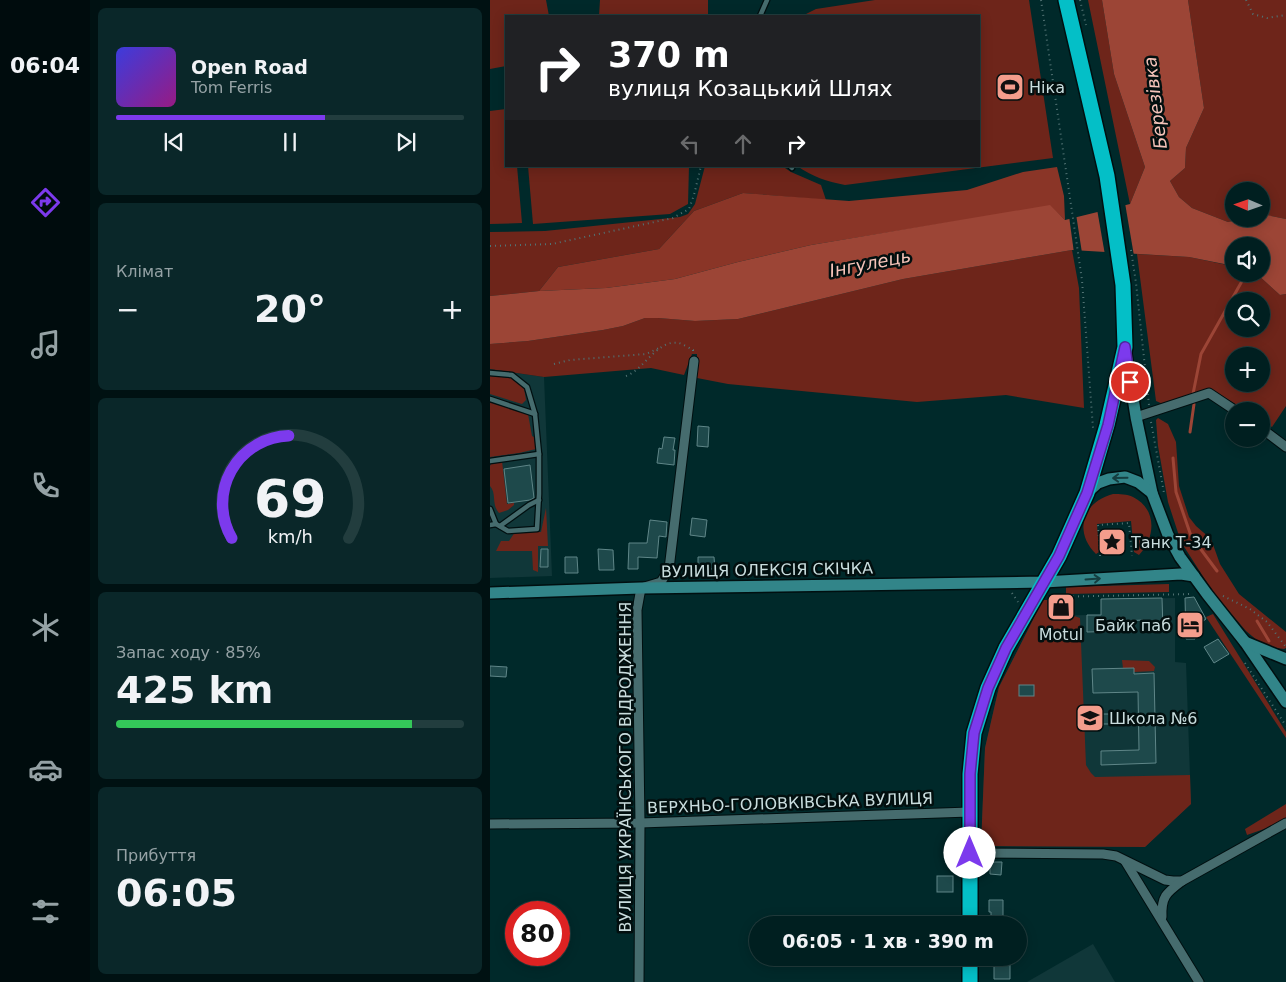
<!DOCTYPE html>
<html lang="uk">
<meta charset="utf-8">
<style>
body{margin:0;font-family:"DejaVu Sans",sans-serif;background:#0a2729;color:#f1f3f6;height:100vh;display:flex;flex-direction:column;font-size:19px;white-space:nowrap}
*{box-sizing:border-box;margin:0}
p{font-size:16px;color:#95a2a5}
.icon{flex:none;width:28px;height:28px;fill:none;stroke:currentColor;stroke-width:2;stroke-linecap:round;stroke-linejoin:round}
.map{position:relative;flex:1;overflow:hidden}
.panel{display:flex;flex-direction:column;gap:8px;padding:8px;background:#001112;width:400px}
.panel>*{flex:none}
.banner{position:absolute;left:15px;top:15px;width:475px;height:152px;border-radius:0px;box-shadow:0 2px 12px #0003,0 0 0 1px #223d3e;background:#202124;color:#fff;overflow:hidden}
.needle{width:32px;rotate:272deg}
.tools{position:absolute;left:735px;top:182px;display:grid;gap:10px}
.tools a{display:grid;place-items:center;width:45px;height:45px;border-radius:50%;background:#001f20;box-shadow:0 2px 12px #0003,0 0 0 1px #223d3e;font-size:25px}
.speed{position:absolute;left:15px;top:901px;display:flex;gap:10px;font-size:25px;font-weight:700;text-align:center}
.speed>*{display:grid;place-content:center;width:65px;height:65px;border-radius:50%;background:#001f20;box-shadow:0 2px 12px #0003,0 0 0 1px #223d3e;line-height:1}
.speed .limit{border:8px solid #d22;background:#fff;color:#111}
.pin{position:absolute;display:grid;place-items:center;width:42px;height:42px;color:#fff;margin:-21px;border:2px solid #fff;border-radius:50%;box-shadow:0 1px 5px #0007}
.me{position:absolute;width:55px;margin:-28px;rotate:0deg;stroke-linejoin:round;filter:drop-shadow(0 0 4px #0008)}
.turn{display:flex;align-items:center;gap:18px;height:105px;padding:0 20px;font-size:22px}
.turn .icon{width:65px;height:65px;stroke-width:2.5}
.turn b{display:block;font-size:35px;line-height:42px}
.lanes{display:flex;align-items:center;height:48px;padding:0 20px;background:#0003;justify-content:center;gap:25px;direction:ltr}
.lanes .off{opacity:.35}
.big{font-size:38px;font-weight:800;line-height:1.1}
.panel .tile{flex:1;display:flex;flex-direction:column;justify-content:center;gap:8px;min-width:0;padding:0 18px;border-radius:8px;background:#0a2729}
.panel .dial{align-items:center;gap:0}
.dial svg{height:130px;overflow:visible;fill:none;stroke:#223d3e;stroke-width:7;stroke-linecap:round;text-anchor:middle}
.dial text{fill:#f1f3f6;stroke:none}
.song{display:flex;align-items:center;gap:15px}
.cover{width:60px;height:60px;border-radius:8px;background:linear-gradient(135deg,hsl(240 70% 55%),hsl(310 70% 35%))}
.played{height:5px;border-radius:2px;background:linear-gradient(90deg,#7c3aed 60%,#223d3e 60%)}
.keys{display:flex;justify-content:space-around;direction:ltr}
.heat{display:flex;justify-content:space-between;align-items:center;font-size:28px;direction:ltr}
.charge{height:8px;border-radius:4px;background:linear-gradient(90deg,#34c759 85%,#223d3e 0)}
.trip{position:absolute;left:259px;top:916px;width:278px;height:50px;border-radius:25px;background:#001f20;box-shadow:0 2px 12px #0003,0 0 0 1px #223d3e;font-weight:800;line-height:50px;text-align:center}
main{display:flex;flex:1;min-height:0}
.tabs{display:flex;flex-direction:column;width:90px;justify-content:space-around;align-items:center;background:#000c0d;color:#95a2a5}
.tabs .icon{width:35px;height:35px}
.tabs .selected{color:#7c3aed}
.tabs b{font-size:22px;color:#f1f3f6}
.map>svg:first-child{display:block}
</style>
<main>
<nav class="tabs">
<b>06:04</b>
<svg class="icon selected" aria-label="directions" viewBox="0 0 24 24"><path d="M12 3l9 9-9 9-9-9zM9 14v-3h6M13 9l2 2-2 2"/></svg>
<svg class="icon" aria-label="music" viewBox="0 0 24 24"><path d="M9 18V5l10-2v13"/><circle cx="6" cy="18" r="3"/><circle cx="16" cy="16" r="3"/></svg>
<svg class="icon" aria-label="phone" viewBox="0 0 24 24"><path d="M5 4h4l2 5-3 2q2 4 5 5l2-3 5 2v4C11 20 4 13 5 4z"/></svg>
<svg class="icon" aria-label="climate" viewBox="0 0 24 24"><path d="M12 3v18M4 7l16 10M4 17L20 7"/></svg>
<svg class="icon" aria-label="car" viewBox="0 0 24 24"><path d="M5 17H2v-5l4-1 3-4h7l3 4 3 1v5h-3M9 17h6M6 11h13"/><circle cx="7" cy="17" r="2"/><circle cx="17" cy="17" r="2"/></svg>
<svg class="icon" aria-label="filters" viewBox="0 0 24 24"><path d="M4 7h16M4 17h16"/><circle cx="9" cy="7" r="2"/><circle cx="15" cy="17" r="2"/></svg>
</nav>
<section class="panel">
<div class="tile">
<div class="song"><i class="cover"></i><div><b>Open Road</b><p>Tom Ferris</p></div></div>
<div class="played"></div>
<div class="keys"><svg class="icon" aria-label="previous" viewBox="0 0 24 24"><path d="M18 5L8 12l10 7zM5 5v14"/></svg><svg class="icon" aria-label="pause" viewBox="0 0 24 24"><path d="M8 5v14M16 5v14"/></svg><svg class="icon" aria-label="next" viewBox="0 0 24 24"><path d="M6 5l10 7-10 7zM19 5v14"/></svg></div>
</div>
<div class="tile"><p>Клімат</p>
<div class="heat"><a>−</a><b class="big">20°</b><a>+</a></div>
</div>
<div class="tile dial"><svg viewBox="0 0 100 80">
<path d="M14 69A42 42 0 1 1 86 69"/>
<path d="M14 69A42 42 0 0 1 49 6" stroke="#7c3aed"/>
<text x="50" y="56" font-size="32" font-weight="700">69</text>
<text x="50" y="72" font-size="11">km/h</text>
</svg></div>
<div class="tile"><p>Запас ходу · 85%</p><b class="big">425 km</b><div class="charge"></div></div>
<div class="tile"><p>Прибуття</p><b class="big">06:05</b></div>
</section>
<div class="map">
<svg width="796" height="982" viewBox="0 0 796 982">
<rect width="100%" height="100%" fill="#00292a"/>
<g fill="#103739">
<path d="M0,369L54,377L62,576L0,578Z"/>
<path d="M685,598V662L696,663L701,804L655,847L491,846L495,748L509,687L553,600H560L561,616L597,615H611V599Z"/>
<path d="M603,944L625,982H537Z"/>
</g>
<g fill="#6e251a" fill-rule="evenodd">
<path d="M0,0H56L59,16H16V66L0,69Z"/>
<path d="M110,0H218V16H109Z"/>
<path d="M385,0H539L563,158L355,185C336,181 323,177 307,166H489V16H312L326,9Z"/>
<path d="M598,0H612L624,74L655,167L640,204Z"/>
<path d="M698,0H796V219L771,214V191H744V219H751L738,222L702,208L689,197L680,181L695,168L696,148L714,108Z"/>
<path d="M16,109V166H27L32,223L0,224V111Z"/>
<path d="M38,166H199L198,204L180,214L43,224Z"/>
<path d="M215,166H292L301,172L331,185L336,200L253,193L204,211L169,249L68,267L49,291L0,296V232L55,231L190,217L198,214L205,204Z"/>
<path d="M582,250L589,288L594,408L516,395L427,402L238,384L207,378V354H202L194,375L161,368L54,377L0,369V344L38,341L113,330L133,326L155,318H168L205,321L248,319L413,279Z"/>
<path d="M647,254L699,257L742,266H744V274L768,275L790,295L796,294V406L782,427L771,420V411H757L719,388L673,404L666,401ZM744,301H771V329H744ZM744,356H771V384H744Z"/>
<path d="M0,376L22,378L34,388L36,400L32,404L0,394Z"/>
<path d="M0,402L38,414L42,436L44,437L46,449L29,453L0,457Z"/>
<path d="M668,418L678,424L686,442L689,486L699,517L706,526L721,539L730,564L749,594L796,632V648L794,649L774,646L756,631L723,592L691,542L678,502L668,446L666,420Z"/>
<path d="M12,461L17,504L24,503V505L18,510L9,513C1,504 7,494 0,486V466L2,462Z"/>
<path d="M623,494C630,494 637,494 643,497C667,509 666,537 649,555L644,552L641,521L607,524L609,552L606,554C583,531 593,502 623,494Z"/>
<path d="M56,508L58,546H48V572L43,570L42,551H6L11,541H19L25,532H51Z"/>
<path d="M679,584V592L576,594V587Z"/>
<path d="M553,600H560V616L581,615L590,618L596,765L601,773L605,777L700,775L701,804L655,847L491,846L495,748L509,687Z"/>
<path d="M723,614L796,732V738L716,617Z"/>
<path d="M632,660L659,661L665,667L664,671L644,672V668H633Z"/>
<path d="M796,804V819L783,826L757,835L755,829Z"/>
</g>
<path fill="#8a3527" d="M567,167L574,196L575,220L560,206L321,245L248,262L185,279L116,288L49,291L68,267L169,249L204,211L253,193L359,201L477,190L533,172Z"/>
<path fill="#9c4536" d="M612,0H698L714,108L696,148L695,168L680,181L689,197L702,208L738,222L751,219H771L772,214L796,219V294L790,295L768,275L765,274H771V246H744V266L699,257L582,250L413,279L248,319L205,321L168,318H155L133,326L113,330L38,341L0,344V296L49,291L116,288L185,279L248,262L321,245L560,205L575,220L640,204L655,167L624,74Z"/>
<g fill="#00292a">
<path d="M635,203L644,256L615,255L607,209Z"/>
<path d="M586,214L592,253H584L579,216Z"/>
</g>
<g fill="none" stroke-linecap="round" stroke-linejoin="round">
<g stroke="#9c4536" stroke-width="3">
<path d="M703,394L711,354L756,274"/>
<path d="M700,432L704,404"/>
<path d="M683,458L686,492L701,536L727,571"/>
<path d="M767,621L779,641"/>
</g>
</g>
<g fill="#1e494b" stroke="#5f8688">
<path d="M208,426L219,427L218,447L207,446Z"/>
<path d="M174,437L185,438L183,450H185L184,465L167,463L169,448L172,449Z"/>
<path d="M40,465L44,498L40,500L18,503L14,469Z"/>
<path d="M202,518L217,520L215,537L200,535Z"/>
<path d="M160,520L177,522L176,537L169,536L167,558L148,557V569H138L139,543H157Z"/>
<path d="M51,549H58V567H50Z"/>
<path d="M108,549L123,550L124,570H109Z"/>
<path d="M75,557H87L88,573H75Z"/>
<path d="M208,557H224L225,569H208Z"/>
<path d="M704,597L716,619L705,627V639H696L695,598Z"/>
<path d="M672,598L673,630H663V627H653V620L635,621V631L597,632V615H611V599Z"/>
<path d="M560,600H581V615L560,616Z"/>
<path d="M728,639L739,654L724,663L714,647Z"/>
<path d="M0,666L17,667L16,677L0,676Z"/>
<path d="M644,668V674L664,673L666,763L611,765V751L649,750L648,692L603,693L602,669Z"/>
<rect x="529" y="685" width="15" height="11"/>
<rect x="603" y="714" width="16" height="10"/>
<path d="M500,862H512L511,875L500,874Z"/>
<rect x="447" y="876" width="16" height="16"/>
<path d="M499,900H513V925H501V912H499Z"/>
<path d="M520,965V979H504V966Z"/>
</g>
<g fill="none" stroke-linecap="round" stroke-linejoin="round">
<defs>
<g id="lane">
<path d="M270,16L277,0"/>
<path d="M300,166L302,168"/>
<path d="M0,373L22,375L37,387L45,414L49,454V494L47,529L18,531L6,524L0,525"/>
<path d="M0,399L45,414"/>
<path d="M0,461L49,454"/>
<path d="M0,509L6,524"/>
<path d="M10,526L39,505L49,500"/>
</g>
<g id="street">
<path d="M646,417L719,393L746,411"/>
<path d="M771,428L796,447"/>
<path d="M0,824L150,823L480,812"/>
<path d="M480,853L613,854L626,856L675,880L683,881H692L796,823"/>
<path d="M635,861L709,982"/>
<path d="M672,917C671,897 676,893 692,881"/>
<path d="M149,982L150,823L147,610L151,588L171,582L179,569L204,361"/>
</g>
<g id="secondary">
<path d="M636,354L646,417L662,493L678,535L690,557L717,594L755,642L796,702"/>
<path d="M598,492L608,483L619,479L635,477L648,482L662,493"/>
<path d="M0,593L151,588L554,582L691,574L704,576"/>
<path d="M755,642L796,659"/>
</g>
<g id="highway">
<path d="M480,925V774L484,733L498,688L516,648L569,556L597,493L617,425L635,347L633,285L617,176L576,0"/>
<path d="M480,958V982"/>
</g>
</defs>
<use href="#lane" stroke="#000f10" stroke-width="7"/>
<use href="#street" stroke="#000f10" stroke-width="11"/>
<use href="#secondary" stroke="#000f10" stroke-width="14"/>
<use href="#highway" stroke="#000f10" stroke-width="18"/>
<g stroke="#527374" stroke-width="2" stroke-dasharray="1 4" stroke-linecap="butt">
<path d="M551,0L592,280L603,428"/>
<path d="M590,0L596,25"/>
<path d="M756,0L763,14L777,18L796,15"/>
<path d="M0,246L62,244L183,218L199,209L204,195L211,166"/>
<path d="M641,250L646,283L659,405"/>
<path d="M64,364L80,360L156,354L169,348"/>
<path d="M136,376C154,370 167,339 189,343C193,344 199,348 203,350V353"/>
<path d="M661,422L674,493"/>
<path d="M610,556L608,525L639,523L642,556"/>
<path d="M522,593L528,602"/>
<path d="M733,596L760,609L777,622L796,647"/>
<path d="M558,597L703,594"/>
<path d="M755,663L796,726"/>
</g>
<use href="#lane" stroke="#466c6e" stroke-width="4.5"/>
<use href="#street" stroke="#466c6e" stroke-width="9"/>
<use href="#secondary" stroke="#328589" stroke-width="11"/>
<use href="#highway" stroke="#04bfc7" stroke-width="15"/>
</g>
<defs><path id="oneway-shaft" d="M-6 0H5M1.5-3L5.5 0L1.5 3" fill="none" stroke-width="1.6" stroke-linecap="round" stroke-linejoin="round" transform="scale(1.25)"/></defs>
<g stroke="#153e40">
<use href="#oneway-shaft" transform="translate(630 478) rotate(179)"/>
<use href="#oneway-shaft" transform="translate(603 579) rotate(-4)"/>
</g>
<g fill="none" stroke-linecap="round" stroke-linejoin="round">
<defs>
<path id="route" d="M480,853V774L484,733L498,688L516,648L569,556L597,493L618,425L635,347L640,382"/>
</defs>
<use href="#route" stroke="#51269a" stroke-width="12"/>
<use href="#route" stroke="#7c3aed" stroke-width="9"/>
</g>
<defs>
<symbol id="stadium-square" viewBox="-11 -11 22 22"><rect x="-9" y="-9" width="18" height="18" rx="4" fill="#f49d8c" stroke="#020f0f"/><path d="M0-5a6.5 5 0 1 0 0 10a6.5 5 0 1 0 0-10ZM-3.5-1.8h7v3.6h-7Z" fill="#111"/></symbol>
<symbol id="sight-square" viewBox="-11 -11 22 22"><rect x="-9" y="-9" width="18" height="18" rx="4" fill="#f49d8c" stroke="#020f0f"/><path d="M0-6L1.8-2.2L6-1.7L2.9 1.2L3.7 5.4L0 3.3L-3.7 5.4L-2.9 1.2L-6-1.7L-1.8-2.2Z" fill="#111"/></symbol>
<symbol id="shop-square" viewBox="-11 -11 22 22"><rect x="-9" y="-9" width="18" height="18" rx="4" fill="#f49d8c" stroke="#020f0f"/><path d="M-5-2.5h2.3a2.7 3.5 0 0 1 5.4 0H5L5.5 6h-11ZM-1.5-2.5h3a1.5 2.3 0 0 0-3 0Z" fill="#111"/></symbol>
<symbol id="hotel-square" viewBox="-11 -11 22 22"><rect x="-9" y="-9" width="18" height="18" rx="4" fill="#f49d8c" stroke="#020f0f"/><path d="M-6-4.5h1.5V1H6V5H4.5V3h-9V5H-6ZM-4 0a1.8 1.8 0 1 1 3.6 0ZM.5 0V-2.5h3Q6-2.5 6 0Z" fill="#111"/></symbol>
<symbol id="school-square" viewBox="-11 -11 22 22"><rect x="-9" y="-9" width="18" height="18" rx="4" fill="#f49d8c" stroke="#020f0f"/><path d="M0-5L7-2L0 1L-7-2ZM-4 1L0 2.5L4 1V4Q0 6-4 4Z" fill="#111"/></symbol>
</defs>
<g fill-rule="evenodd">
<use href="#stadium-square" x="504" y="71" width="32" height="32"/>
<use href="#sight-square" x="606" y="526" width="32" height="32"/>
<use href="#shop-square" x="555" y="591" width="32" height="32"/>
<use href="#hotel-square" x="684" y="609" width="32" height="32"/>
<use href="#school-square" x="584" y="702" width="32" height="32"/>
</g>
<g text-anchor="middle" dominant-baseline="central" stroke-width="5" stroke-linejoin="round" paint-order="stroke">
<g font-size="16" fill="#c9ddde" stroke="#020f0f" text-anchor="start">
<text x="539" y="87">Ніка</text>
<text x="641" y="542">Танк Т-34</text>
<text x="681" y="625" text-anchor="end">Байк паб</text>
<text x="571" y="634" text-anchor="middle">Motul</text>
<text x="619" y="718">Школа №6</text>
</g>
<g font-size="16" fill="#c9ddde" stroke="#020f0f">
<text transform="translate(277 570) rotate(-1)">ВУЛИЦЯ ОЛЕКСІЯ СКІЧКА</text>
<text transform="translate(135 767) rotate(-90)">ВУЛИЦЯ УКРАЇНСЬКОГО ВІДРОДЖЕННЯ</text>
<text transform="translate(300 803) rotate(-2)">ВЕРХНЬО-ГОЛОВКІВСЬКА ВУЛИЦЯ</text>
</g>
<g font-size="18" font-style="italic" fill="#f5c3b9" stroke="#020f0f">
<text transform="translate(665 103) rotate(-97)">Березівка</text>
<text transform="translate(380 263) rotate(-11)">Інгулець</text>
</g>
</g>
</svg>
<div class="tools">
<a><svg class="needle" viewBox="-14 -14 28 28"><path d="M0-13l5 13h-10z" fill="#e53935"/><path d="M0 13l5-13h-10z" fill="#95a2a5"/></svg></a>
<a><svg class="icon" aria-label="sound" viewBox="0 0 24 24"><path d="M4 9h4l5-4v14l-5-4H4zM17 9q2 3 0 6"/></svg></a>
<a><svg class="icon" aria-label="search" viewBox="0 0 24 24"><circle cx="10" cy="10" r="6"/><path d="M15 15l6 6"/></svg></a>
<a>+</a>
<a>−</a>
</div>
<div class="speed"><div class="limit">80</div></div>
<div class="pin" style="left:640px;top:382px;background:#d93025"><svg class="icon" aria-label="arrive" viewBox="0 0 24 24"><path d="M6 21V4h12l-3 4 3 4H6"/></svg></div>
<svg class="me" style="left:480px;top:853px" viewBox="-20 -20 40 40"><circle r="19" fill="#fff"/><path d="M0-13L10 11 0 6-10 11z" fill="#7c3aed"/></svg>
<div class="trip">06:05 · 1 хв · 390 m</div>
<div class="banner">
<div class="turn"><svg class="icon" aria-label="right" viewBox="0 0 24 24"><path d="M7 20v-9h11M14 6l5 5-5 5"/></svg><div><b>370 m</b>вулиця Козацький Шлях</div></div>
<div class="lanes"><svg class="icon off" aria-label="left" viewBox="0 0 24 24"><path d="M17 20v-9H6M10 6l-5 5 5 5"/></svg><svg class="icon off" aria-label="ahead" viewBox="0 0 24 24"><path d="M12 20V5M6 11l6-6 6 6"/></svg><svg class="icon" aria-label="right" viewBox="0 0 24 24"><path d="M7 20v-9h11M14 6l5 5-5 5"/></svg></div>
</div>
</div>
</main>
